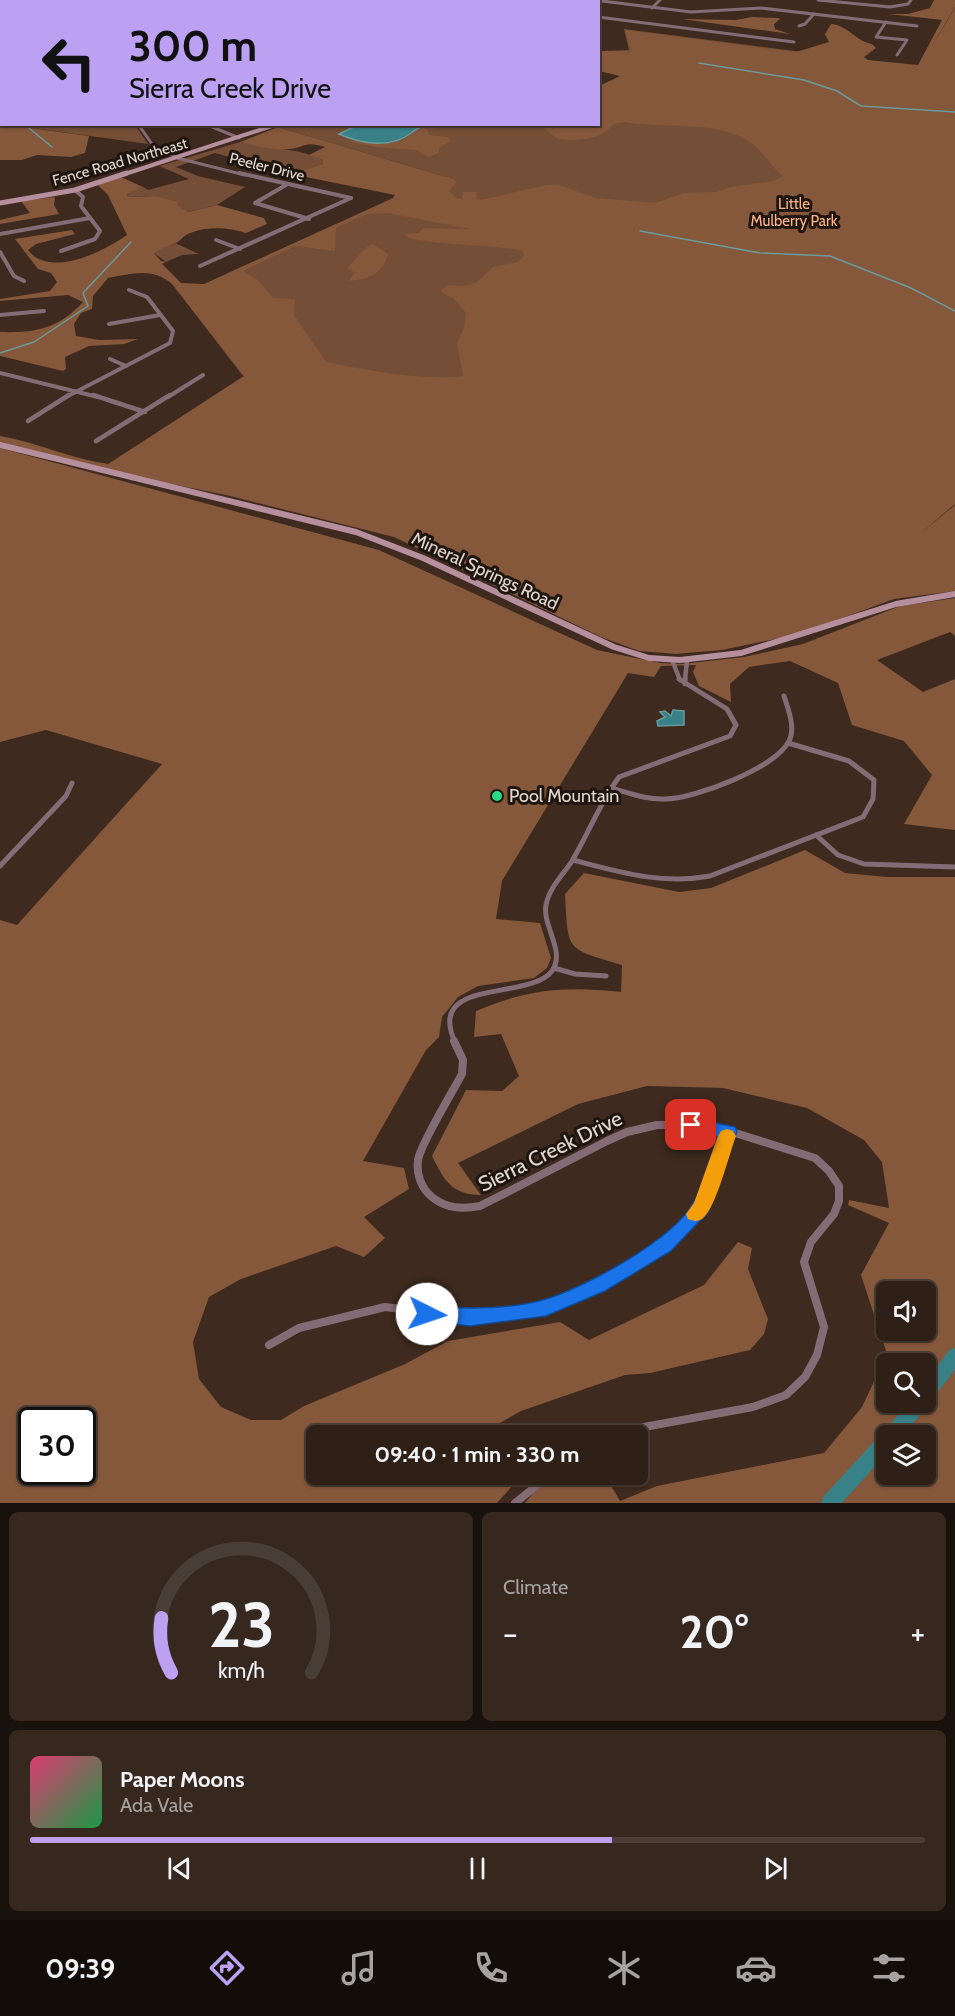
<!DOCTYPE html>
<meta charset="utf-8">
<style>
body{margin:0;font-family:Cabin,sans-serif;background:#36281f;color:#f1f3f6;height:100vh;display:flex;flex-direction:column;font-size:22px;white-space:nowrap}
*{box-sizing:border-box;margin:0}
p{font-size:20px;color:#a7a3a1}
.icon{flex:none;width:33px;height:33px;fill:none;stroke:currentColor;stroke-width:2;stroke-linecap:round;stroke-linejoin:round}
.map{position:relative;height:1503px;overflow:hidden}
.details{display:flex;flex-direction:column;gap:9px;padding:9px;background:#19120c;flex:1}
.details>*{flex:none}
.guide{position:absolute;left:0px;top:0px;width:600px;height:126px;box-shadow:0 2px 4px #0004,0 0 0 2px #493e35;background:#bca0f2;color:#111;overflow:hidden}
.buttons{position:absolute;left:876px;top:1281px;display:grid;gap:12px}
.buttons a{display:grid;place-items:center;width:60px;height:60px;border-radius:9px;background:#2e2016;box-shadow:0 2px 4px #0004,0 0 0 2px #493e35;font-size:30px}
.speed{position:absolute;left:18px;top:1407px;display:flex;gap:12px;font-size:30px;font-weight:700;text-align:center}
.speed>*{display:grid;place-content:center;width:78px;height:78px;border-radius:50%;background:#2e2016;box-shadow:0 2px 4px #0004,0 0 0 2px #493e35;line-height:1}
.speed .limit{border:3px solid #111;border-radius:9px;background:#fff;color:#111}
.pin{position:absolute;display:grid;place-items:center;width:51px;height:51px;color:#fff;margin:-26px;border-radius:12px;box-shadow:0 3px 9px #0006}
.me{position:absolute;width:66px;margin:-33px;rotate:94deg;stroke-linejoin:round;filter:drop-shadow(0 0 4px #0008)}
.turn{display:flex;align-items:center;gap:21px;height:126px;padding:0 30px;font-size:27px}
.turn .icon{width:78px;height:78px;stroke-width:2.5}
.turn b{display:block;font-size:42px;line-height:51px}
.big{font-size:45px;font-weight:800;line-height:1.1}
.details .card{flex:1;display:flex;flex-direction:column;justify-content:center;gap:9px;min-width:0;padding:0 21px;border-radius:9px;background:#36281f}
.details .dial{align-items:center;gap:0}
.dial svg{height:156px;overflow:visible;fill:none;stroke:#493e35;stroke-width:7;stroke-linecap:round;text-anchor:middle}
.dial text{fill:#f1f3f6;stroke:none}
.song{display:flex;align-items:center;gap:18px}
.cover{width:72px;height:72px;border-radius:9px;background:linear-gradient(135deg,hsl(340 70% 55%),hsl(140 70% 35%))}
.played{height:6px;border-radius:3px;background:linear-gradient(90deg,#bca0f2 65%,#493e35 65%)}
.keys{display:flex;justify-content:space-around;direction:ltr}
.heat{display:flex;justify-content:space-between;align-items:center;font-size:33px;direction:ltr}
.details .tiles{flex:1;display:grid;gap:9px;grid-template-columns:1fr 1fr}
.card:last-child{grid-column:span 2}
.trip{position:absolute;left:306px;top:1425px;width:342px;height:60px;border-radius:9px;background:#2e2016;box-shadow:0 2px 4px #0004,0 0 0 2px #493e35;font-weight:800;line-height:60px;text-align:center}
.menu{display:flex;height:96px;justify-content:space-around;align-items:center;background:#120d09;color:#a7a3a1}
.menu .icon{width:42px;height:42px}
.menu .selected{color:#bca0f2}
.menu b{font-size:27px;color:#f1f3f6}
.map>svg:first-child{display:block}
</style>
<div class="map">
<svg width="955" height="1503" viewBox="0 0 955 1503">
<rect width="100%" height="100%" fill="#3e2a1e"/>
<g fill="#744e36">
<path d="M955,7V403L728,364L645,439L243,376L183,298L446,177L278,127L283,125L598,124L599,97L633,86L643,73L599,67V51L629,50L624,29L920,67Z"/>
<path d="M67,124L72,127L135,125L148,144L11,125Z"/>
<path d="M240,142C267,149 297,147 323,160L324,164L291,174L215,153L176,167L198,176L245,187L217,205L188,212L155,196L128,197L127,194L143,187L148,190L189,179L159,166Z"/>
<path d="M175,243L199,254L182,255L166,262L154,253L166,245Z"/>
</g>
<g fill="#85573b" fill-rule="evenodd">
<path d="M934,0H955V7L932,46L955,9V504L921,533L955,505V591L894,599L799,634L722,650L676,654L639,651L601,637L394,537L226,495L126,475L0,442V436C37,442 71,459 108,464L244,376L172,284C152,267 131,274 108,278L93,296L92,309L81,313L74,324L76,336L99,340L138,339L124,344L89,346L65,357L66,369L63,371L0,356V332C36,333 58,329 83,302L68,295L0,301V299L50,291L57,282L51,273L38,269L15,239L72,230L75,234L36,244L28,250C50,279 104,251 127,235L108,195L98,185L121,177L143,187L127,194L128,197L155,196L179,202L177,205L188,212L217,205L264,218L267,224L246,233C228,227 204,226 186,235C182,237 180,242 175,243C167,246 162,248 154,253L161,261L166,262L162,264L181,283L204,284L393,198L395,195L291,174L323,164V160L309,155L325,147C303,140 306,148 288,149C272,150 255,146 240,142L278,127L453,179L457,182L449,191L458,199L462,198L463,192H477L476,199L481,200L547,185H559L596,198L655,203L684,193L717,192L730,187L774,181L783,176C770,166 762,149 747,140C710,120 664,129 624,122L613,124C604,139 576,142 560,139C553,137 546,129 540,125L598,124L599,86L620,76L599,71V51H631L625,30L796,52L829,42L825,34L831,24C848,25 855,41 872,44L876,48L864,57L868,60L918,65L942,20L889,14H908L930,8ZM388,213L469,229L423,228L419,233L404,234L409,238C447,247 484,243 522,251L524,256L518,262L493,267L477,282L465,286L447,285L440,291L454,299L466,313L464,328L457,343L463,376C422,381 367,370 326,362L294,315L295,299L273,298L258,280L243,271L296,246L335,251L336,228L367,214Z"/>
<path d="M752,17L778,18L780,19L774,24L775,29L790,34L682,19L736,20Z"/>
<path d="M0,122L2,124L89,136L85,153L71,157L37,155L22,160H0Z"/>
<path d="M422,127L427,129L429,135L448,137L451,141L439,148V153L428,157L415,150L375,147L347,141H401Z"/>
<path d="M55,197L54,205L59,214L0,224V220L30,213L21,201Z"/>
<path d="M373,244L388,254C382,275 369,279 349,281L355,273L347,268C356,261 363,247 373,244Z"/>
<path d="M0,448L379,550L597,650L660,663L682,664L744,657L803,644L900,606L955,598V636L950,632L877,660L923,692L955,679V830L904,824L932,775L904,741L852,725L838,683L790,661L749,667L730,684L731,702L699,686L693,672L696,665L661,666L654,677L628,673L502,881L496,919L540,923L551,958L547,968L534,978L478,986L458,997L442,1017L439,1037L426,1050L363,1161L404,1168L409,1189L364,1217L385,1238L364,1257L336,1246L241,1279L209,1297L193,1342L199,1379L221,1407L251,1420H281L304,1406L405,1364L448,1341L560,1322L589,1340L704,1285L738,1242L752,1248L748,1269L768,1319L764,1334L750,1350L650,1373L625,1375L521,1411L478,1435L316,1436V1474L508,1475L515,1483L497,1503H0V920L17,925L162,764L46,730L0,742ZM32,1420H82V1472H32Z"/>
<path d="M805,850L845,873L887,877H955V1503H525C549,1472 569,1475 605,1475L620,1501L657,1486L824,1453L862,1407L887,1354L861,1275L889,1223L848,1205L849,1200L889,1208L882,1162L864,1140L807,1108L723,1088L647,1086L578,1104L458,1163L481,1195C452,1195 444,1180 432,1156L466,1090L502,1091L519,1076L501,1034L474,1037L476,1011C528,989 565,986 621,992L622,965C566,948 568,953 565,894L584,873L679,892L711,888ZM886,1292H926V1330H886ZM886,1364H926V1402H886ZM886,1436H926V1474H886Z"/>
</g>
<g fill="#378187" stroke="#6b9a9c" stroke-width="1.5">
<path d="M358,125V124L422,125C419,129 416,129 411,133C391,149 362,144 339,134Z"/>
<path d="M673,710L684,711V725L658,726L657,721L665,717L660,712L665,711L671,716Z"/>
</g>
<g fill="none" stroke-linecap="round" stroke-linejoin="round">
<g stroke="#6b9a9c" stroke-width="1.5">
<path d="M699,63L804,80L837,91L861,106L955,112"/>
<path d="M24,124L52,147"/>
<path d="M640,231L760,253L830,256L911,288L955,311"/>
<path d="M0,353L34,342L88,306L83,293L131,242"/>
</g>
<path fill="#378187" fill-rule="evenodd" d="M955,1348V1370L903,1436H886V1454L842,1503H821L823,1497L880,1435L883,1434L908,1402H926V1382L949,1350Z"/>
<g stroke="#846c76" stroke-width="3">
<path d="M594,0L691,12L761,8L917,26"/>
<path d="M818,0L890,7L908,4L911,0"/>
<path d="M652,8L660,0"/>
<path d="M598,17L794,42"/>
<path d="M886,22L876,37L907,40L897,55"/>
<path d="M799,26L805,24L814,14"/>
<path d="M138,124L152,144L177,158L245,175"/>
<path d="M205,124L239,138"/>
</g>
<g stroke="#846c76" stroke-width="4">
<path d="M239,173L351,198"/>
<path d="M286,185L255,203L309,219"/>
<path d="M0,234L90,218"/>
<path d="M216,240L240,249"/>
<path d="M61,251L95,239L100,231L81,206L83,197L75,190"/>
<path d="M0,252L14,276L24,281"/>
<path d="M200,266L351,198"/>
<path d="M0,315L44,311"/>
<path d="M109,324L160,315"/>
<path d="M110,359L126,366"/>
<path d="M0,373L98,397"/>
<path d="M66,397L170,343L173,331L147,297L129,290"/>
<path d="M168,397L203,375"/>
</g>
<g stroke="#846c76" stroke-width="4.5">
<path d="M93,395L145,412"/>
<path d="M28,421L69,395"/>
<path d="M96,441L170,395"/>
<path d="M672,660L680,680"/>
<path d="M685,680L687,660"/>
</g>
<g stroke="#846c76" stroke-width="5">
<path d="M685,684V679"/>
<path d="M611,788C629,793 647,800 665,799C694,799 776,768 789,741C796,728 788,709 784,696"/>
<path d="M816,835L838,855L864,864L955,867"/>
<path d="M573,860C619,872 662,885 710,876L863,817L873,799L874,780L849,761L788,743"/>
<path d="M0,866L66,796L72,783"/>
<path d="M554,968L575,974L606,976"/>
<path d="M455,1042C425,977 530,1001 552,971C566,951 542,926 546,905C549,888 563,875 572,861C588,834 600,803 619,777L730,736L736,725L727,709L679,679"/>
</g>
<g stroke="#846c76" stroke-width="8">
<path d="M454,1041L463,1060L462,1074C453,1091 420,1145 418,1160C416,1174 421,1188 432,1197C446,1209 463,1209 480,1206L607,1141L627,1132L657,1125H691L729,1131L815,1158L829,1171L839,1186V1201L834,1214L811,1242L804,1262L824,1327L817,1355L805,1377L786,1395L753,1407L617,1432L610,1436"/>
<path d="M269,1345L299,1328L385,1307L470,1318L546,1307L570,1299L664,1246L701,1207L729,1131"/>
<path d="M515,1503L551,1474"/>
</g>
<path stroke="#b58f9d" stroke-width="4" d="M122,175L278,124"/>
<path stroke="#b58f9d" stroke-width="5" d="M0,203L75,190L127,173"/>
<path stroke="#b58f9d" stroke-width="6" d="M0,445L356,532L423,558L614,647L649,658L680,660L741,653L896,604L955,594"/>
</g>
<path fill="#1a73e8" stroke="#114b97" stroke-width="1.5" d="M691,1118L735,1127L737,1131L708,1212L671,1251L605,1291L546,1316L470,1326L420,1320L417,1314L420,1308L427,1306C464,1309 510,1310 546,1299C586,1287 674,1239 694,1202C705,1182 710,1157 718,1137L685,1130L682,1125L685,1120Z"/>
<path fill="#f59e0b" d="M727,1129L733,1131L736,1136C729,1154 716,1209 702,1219C697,1222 693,1221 688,1219L686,1214L694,1203L718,1136L721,1131Z"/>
<circle fill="#2ad885" stroke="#1e150f" stroke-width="2" cx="497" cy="796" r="6"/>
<g text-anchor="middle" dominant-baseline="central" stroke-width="6" stroke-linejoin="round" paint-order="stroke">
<g font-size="15" fill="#e3d6ce" stroke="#1e150f">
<text transform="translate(120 162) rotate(-16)">Fence Road Northeast</text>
<text transform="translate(267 167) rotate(14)">Peeler Drive</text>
</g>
<g font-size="15" fill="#feb588" stroke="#1e150f">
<text x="794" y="204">Little<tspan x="794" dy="17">Mulberry Park</tspan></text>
</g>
<g font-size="18" fill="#e3d6ce" stroke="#1e150f">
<text transform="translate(485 571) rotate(25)">Mineral Springs Road</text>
</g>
<g font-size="18" fill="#e3d6ce" stroke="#1e150f" text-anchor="start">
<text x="509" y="796">Pool Mountain</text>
</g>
<g font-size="21" fill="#e3d6ce" stroke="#1e150f">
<text transform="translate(550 1151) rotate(-26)">Sierra Creek Drive</text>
</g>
</g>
</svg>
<div class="buttons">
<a><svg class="icon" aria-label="sound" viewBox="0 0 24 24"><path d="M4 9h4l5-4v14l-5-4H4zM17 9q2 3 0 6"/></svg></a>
<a><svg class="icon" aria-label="search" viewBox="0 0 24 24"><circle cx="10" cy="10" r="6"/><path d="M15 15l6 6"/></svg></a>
<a><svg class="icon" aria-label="layers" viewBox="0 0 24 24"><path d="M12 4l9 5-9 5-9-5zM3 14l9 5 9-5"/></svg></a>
</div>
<div class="speed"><div class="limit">30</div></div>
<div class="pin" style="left:691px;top:1125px;background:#d93025"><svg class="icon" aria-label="arrive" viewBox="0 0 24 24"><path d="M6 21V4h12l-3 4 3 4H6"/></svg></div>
<svg class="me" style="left:427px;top:1314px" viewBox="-20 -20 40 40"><circle r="19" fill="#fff"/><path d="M0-13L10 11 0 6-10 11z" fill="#1a73e8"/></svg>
<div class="trip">09:40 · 1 min · 330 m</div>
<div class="guide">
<div class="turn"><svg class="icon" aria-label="left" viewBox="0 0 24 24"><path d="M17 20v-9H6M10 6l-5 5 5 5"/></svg><div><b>300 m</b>Sierra Creek Drive</div></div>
</div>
</div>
<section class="details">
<div class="tiles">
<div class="card dial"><svg viewBox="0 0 100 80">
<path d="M14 69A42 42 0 1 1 86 69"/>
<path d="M14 69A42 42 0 0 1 9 41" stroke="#bca0f2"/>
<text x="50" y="56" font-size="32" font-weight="700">23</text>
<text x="50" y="72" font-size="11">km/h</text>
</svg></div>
<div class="card"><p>Climate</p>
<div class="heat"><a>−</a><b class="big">20°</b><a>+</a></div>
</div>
<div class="card">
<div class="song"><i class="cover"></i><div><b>Paper Moons</b><p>Ada Vale</p></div></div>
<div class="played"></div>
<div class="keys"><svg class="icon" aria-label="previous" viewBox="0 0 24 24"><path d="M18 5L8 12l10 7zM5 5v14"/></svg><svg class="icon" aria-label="pause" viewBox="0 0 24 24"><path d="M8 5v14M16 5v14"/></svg><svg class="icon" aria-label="next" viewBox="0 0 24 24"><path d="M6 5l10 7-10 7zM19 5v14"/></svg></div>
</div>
</div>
</section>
<nav class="menu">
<b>09:39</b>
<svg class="icon selected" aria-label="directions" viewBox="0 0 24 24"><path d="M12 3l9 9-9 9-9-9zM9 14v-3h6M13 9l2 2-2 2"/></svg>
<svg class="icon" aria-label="music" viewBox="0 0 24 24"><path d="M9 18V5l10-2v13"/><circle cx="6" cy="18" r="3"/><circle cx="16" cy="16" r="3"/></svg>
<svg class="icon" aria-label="phone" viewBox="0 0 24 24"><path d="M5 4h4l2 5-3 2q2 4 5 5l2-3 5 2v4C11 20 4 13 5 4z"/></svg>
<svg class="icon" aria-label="climate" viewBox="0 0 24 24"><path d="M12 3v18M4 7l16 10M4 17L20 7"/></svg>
<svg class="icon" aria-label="car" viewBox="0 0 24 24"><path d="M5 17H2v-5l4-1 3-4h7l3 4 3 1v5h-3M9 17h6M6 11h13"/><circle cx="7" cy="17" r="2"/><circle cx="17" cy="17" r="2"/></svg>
<svg class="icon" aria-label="filters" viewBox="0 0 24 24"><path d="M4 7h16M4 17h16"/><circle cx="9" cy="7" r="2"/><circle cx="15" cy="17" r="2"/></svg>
</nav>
